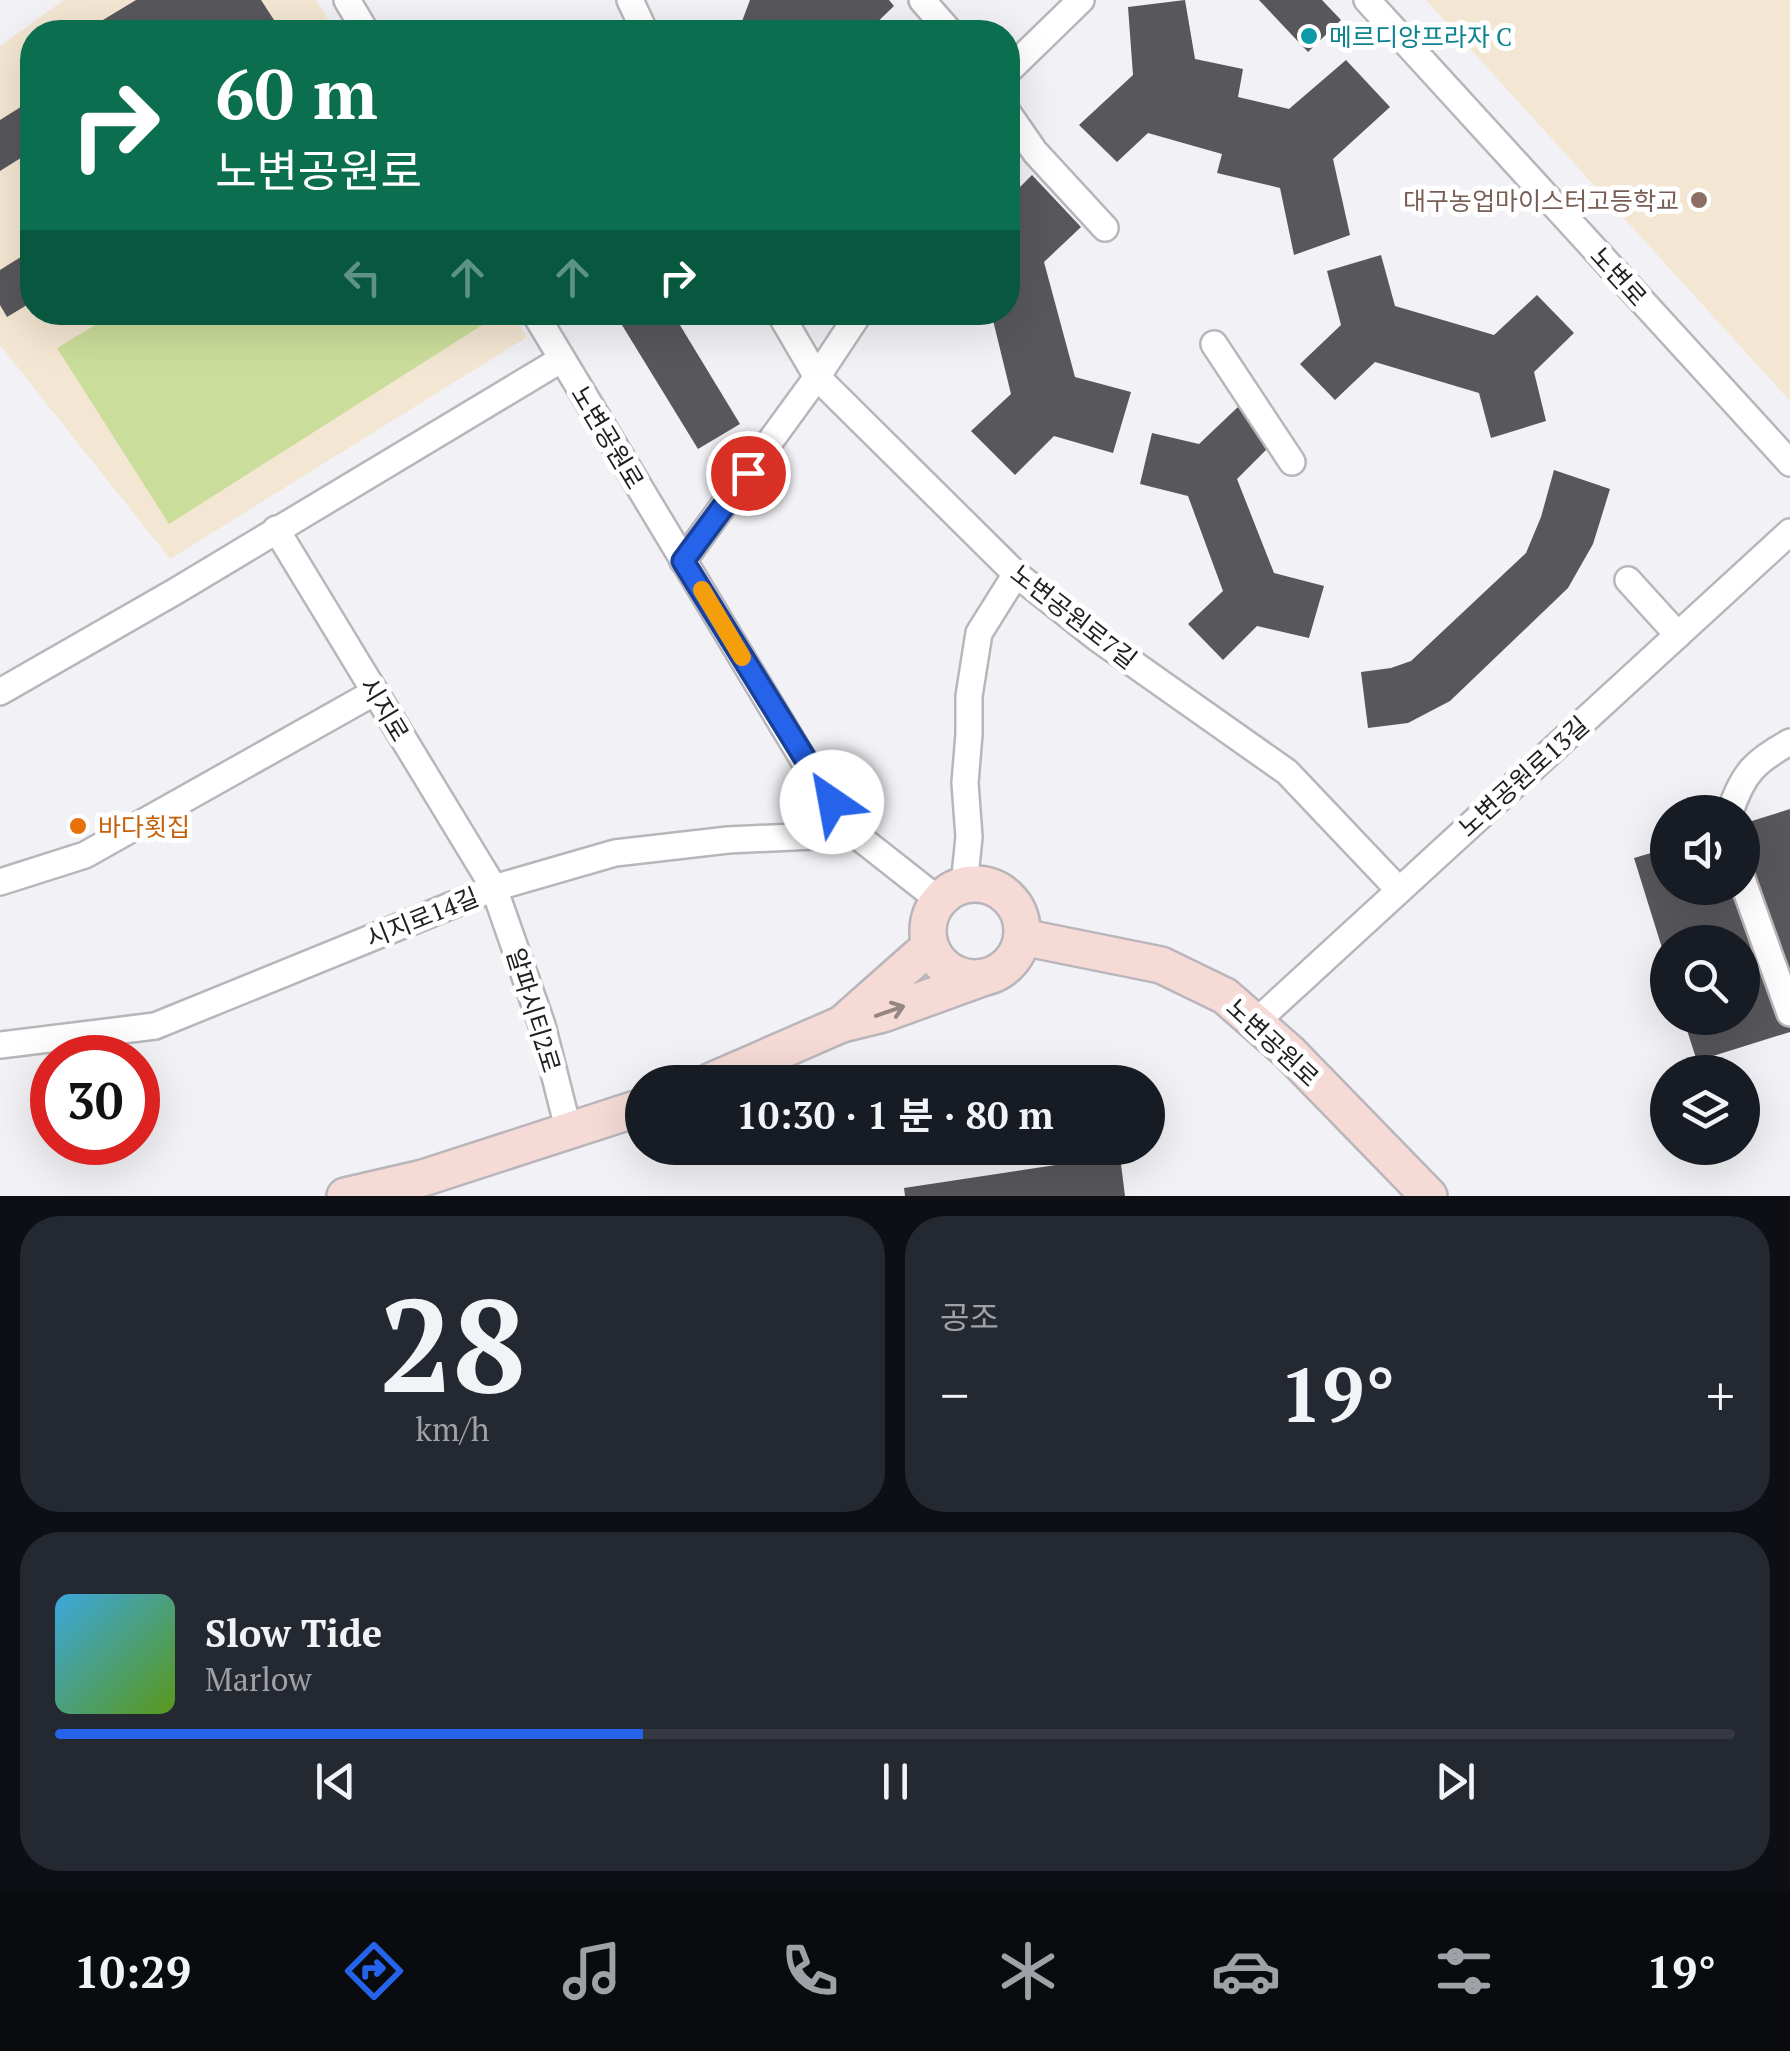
<!DOCTYPE html>
<html lang="ko">
<meta charset="utf-8">
<style>
body{margin:0;font-family:"PT Serif","Noto Sans KR",serif;background:#242831;color:#f1f3f6;height:100vh;display:flex;flex-direction:column;font-size:38px;white-space:nowrap}
*{box-sizing:border-box;margin:0}
p{font-size:32px;color:#9ea1a6}
.icon{flex:none;width:55px;height:55px;fill:none;stroke:currentColor;stroke-width:2;stroke-linecap:round;stroke-linejoin:round}
.map{position:relative;height:1196px;overflow:hidden}
.sheet{display:flex;flex-direction:column;gap:20px;padding:20px;background:#0d0f14;flex:1}
.sheet>*{flex:none}
.banner{position:absolute;left:20px;top:20px;width:1000px;height:305px;border-radius:40px;box-shadow:0 10px 40px #0002;background:#0b6e4f;color:#fff;overflow:hidden}
.fabs{position:absolute;left:1650px;top:795px;display:grid;gap:20px}
.fabs a{display:grid;place-items:center;width:110px;height:110px;border-radius:50%;background:#171b24;box-shadow:0 10px 40px #0002;font-size:50px}
.speed{position:absolute;left:30px;top:1035px;display:flex;gap:20px;font-size:50px;font-weight:700;text-align:center}
.speed>*{display:grid;place-content:center;width:130px;height:130px;border-radius:50%;background:#171b24;box-shadow:0 10px 40px #0002;line-height:1}
.speed .limit{border:15px solid #d22;background:#fff;color:#111}
.pin{position:absolute;display:grid;place-items:center;width:85px;height:85px;color:#fff;margin:-42px;border:5px solid #fff;border-radius:50%;box-shadow:0 2px 10px #0007}
.me{position:absolute;width:110px;margin:-55px;rotate:327deg;stroke-linejoin:round;filter:drop-shadow(0 0 8px #0008)}
.turn{display:flex;align-items:center;gap:35px;height:210px;padding:0 30px;font-size:45px}
.turn .icon{width:130px;height:130px;stroke-width:2.5}
.turn b{display:block;font-size:70px;line-height:85px}
.lanes{display:flex;align-items:center;height:95px;padding:0 30px;background:#0003;justify-content:center;gap:50px;direction:ltr}
.lanes .off{opacity:.35}
.big{font-size:75px;font-weight:700;line-height:1.1}
.sheet .widget{flex:1;display:flex;flex-direction:column;justify-content:center;gap:15px;min-width:0;padding:0 35px;border-radius:40px;background:#242831}
.sheet .dial{align-items:center;gap:0}
.dial b{font-size:130px;line-height:1}
.song{display:flex;align-items:center;gap:30px}
.cover{width:120px;height:120px;border-radius:15px;background:linear-gradient(135deg,hsl(200 70% 55%),hsl(90 70% 35%))}
.played{height:10px;border-radius:5px;background:linear-gradient(90deg,#2563eb 35%,#363941 35%)}
.keys{display:flex;justify-content:space-around;direction:ltr}
.heat{display:flex;justify-content:space-between;align-items:center;font-size:55px;direction:ltr}
.sheet .tiles{flex:1;display:grid;gap:20px;grid-template-columns:1fr 1fr}
.widget:last-child{grid-column:span 2}
.trip{position:absolute;left:625px;top:1065px;width:540px;height:100px;border-radius:50px;background:#171b24;box-shadow:0 10px 40px #0002;font-weight:700;line-height:100px;text-align:center}
.tabs{display:flex;height:160px;justify-content:space-around;align-items:center;background:#090b0e;color:#9ea1a6}
.tabs .icon{width:70px;height:70px}
.tabs .selected{color:#2563eb}
.tabs b{font-size:45px;color:#f1f3f6}
.map>svg:first-child{display:block}
</style>
<div class="map">
<svg width="1790" height="1196" viewBox="0 0 1790 1196">
<rect width="100%" height="100%" fill="#f2f1f5"/>
<g fill="#f3e6d2">
<path d="M64,0H316L336,32H32V312H512L527,337L170,559L0,345V46Z"/>
<path d="M1426,0H1790V401Z"/>
</g>
<path fill="#cbdd9a" d="M481,313L487,322L169,524L57,348L115,313Z"/>
<g fill="#58575b">
<path d="M136,0H261L276,23L260,32H83Z"/>
<path d="M750,0H889L894,6L867,32H738Z"/>
<path d="M1185,0L1195,59L1243,69L1238,97L1289,109L1346,60L1390,107L1333,159L1350,235L1294,255L1280,188L1217,173L1222,154L1148,133L1117,162L1079,125L1133,75L1128,7Z"/>
<path d="M1259,0H1322L1341,20L1308,52Z"/>
<path d="M32,100V151L0,171V120Z"/>
<path d="M1032,175L1081,227L1044,262L1075,377L1131,392L1113,453L1054,436L1015,475L971,431L1011,394L991,312H1008V199Z"/>
<path d="M32,250V302L7,317L0,305V270Z"/>
<path d="M1381,255L1395,306L1494,335L1537,295L1574,333L1534,372L1546,421L1491,438L1479,393L1375,362L1335,400L1300,364L1341,325L1327,271Z"/>
<path d="M614,312H672L740,424L698,449Z"/>
<path d="M1239,406L1273,443L1237,479L1274,573L1324,586L1309,638L1257,626L1223,660L1188,624L1223,591L1188,496L1140,484L1152,433L1199,444Z"/>
<path d="M1554,470L1610,489L1593,544L1568,588L1450,701L1408,723L1368,728L1361,672L1391,668L1411,661L1526,553L1541,517Z"/>
<path d="M1790,809V1032L1697,1061L1683,1018H1742V942H1668L1667,964L1634,858L1668,848V888H1742V824Z"/>
<path d="M1067,1148H1119L1125,1196H905L904,1188L1069,1163Z"/>
</g>
<g fill="none" stroke-linecap="round" stroke-linejoin="round">
<defs>
<g id="street">
<path d="M347,0L366,32"/>
<path d="M630,0L645,32"/>
<path d="M922,0L950,32"/>
<path d="M1367,0L1790,463"/>
<path d="M1008,71L1081,0"/>
<path d="M1008,113L1035,152L1105,228"/>
<path d="M534,312L818,784L855,834L940,901"/>
<path d="M779,312L817,377L1016,574L1097,638L1287,772L1399,890"/>
<path d="M1214,344L1292,462"/>
<path d="M276,529L494,888L542,1025L569,1132"/>
<path d="M683,561L817,377L860,312"/>
<path d="M1628,580L1678,635"/>
<path d="M0,692L176,591L562,359"/>
<path d="M1730,812C1743,773 1755,761 1790,742"/>
<path d="M1742,879L1790,1013"/>
<path d="M0,882L85,855L375,692"/>
<path d="M964,886L969,837L965,783L969,734V696L979,633L1016,574"/>
<path d="M1257,1021L1790,532"/>
<path d="M0,1045L155,1026L494,888L615,853L728,840L855,834"/>
</g>
<g id="secondary">
<circle cx="975" cy="931" r="47"/>
<path d="M1022,937L1161,965L1225,996L1289,1052L1429,1196"/>
<path d="M930,946L842,1024L883,1014L985,977"/>
<path d="M709,1082L842,1024"/>
<path d="M345,1196L423,1178L642,1107"/>
</g>
</defs>
<use href="#street" stroke="#b8b6bb" stroke-width="30"/>
<use href="#secondary" stroke="#b8b6bb" stroke-width="40"/>
<use href="#street" stroke="#fff" stroke-width="25"/>
<use href="#secondary" stroke="#f5dad5" stroke-width="35"/>
</g>
<defs><path id="oneway-shaft" d="M-6 0H5M1.5-3L5.5 0L1.5 3" fill="none" stroke-width="1.6" stroke-linecap="round" stroke-linejoin="round" transform="scale(2.5)"/></defs>
<use stroke="#958684" href="#oneway-shaft" transform="translate(890 1011) rotate(-19)"/>
<g fill="none" stroke-linecap="round" stroke-linejoin="round">
<defs>
<path id="route" d="M748,473L683,561L832,802"/>
</defs>
<use href="#route" stroke="#184099" stroke-width="25"/>
<use href="#route" stroke="#2563eb" stroke-width="18"/>
<path stroke="#f59e0b" stroke-width="18" d="M702,590L742,657"/>
</g>
<circle fill="#0f9aa8" stroke="#fff" stroke-width="4" cx="1309" cy="36" r="10"/>
<circle fill="#8d6e63" stroke="#fff" stroke-width="4" cx="1699" cy="200" r="10"/>
<circle fill="#e8710a" stroke="#fff" stroke-width="4" cx="78" cy="826" r="10"/>
<g text-anchor="middle" dominant-baseline="central" stroke-width="10" stroke-linejoin="round" paint-order="stroke">
<g font-size="25" fill="#0d838f" stroke="#fff" text-anchor="start">
<text x="1329" y="36">메르디앙프라자 C</text>
</g>
<g font-size="25" fill="#785e54" stroke="#fff" text-anchor="end">
<text x="1679" y="200">대구농업마이스터고등학교</text>
</g>
<g font-size="25" fill="#202021" stroke="#fff">
<text transform="translate(1619 276) rotate(48)">노변로</text>
<text transform="translate(608 437) rotate(59)">노변공원로</text>
<text transform="translate(1074 616) rotate(38)">노변공원로7길</text>
<text transform="translate(385 709) rotate(59)">시지로</text>
<text transform="translate(1523 776) rotate(-42)">노변공원로13길</text>
<text transform="translate(422 917) rotate(-22)">시지로14길</text>
<text transform="translate(534 1010) rotate(73)">알파시티2로</text>
<text transform="translate(1273 1042) rotate(43)">노변공원로</text>
</g>
<g font-size="25" fill="#c56008" stroke="#fff" text-anchor="start">
<text x="98" y="826">바다횟집</text>
</g>
</g>
</svg>
<div class="fabs">
<a><svg class="icon" aria-label="sound" viewBox="0 0 24 24"><path d="M4 9h4l5-4v14l-5-4H4zM17 9q2 3 0 6"/></svg></a>
<a><svg class="icon" aria-label="search" viewBox="0 0 24 24"><circle cx="10" cy="10" r="6"/><path d="M15 15l6 6"/></svg></a>
<a><svg class="icon" aria-label="layers" viewBox="0 0 24 24"><path d="M12 4l9 5-9 5-9-5zM3 14l9 5 9-5"/></svg></a>
</div>
<div class="speed"><div class="limit">30</div></div>
<div class="pin" style="left:748px;top:473px;background:#d93025"><svg class="icon" aria-label="arrive" viewBox="0 0 24 24"><path d="M6 21V4h12l-3 4 3 4H6"/></svg></div>
<svg class="me" style="left:832px;top:802px" viewBox="-20 -20 40 40"><circle r="19" fill="#fff"/><path d="M0-13L10 11 0 6-10 11z" fill="#2563eb"/></svg>
<div class="trip">10:30 · 1 분 · 80 m</div>
<div class="banner">
<div class="turn"><svg class="icon" aria-label="right" viewBox="0 0 24 24"><path d="M7 20v-9h11M14 6l5 5-5 5"/></svg><div><b>60 m</b>노변공원로</div></div>
<div class="lanes"><svg class="icon off" aria-label="left" viewBox="0 0 24 24"><path d="M17 20v-9H6M10 6l-5 5 5 5"/></svg><svg class="icon off" aria-label="ahead" viewBox="0 0 24 24"><path d="M12 20V5M6 11l6-6 6 6"/></svg><svg class="icon off" aria-label="ahead" viewBox="0 0 24 24"><path d="M12 20V5M6 11l6-6 6 6"/></svg><svg class="icon" aria-label="right" viewBox="0 0 24 24"><path d="M7 20v-9h11M14 6l5 5-5 5"/></svg></div>
</div>
</div>
<section class="sheet">
<div class="tiles">
<div class="widget dial"><b>28</b><p>km/h</p></div>
<div class="widget"><p>공조</p>
<div class="heat"><a>−</a><b class="big">19°</b><a>+</a></div>
</div>
<div class="widget">
<div class="song"><i class="cover"></i><div><b>Slow Tide</b><p>Marlow</p></div></div>
<div class="played"></div>
<div class="keys"><svg class="icon" aria-label="previous" viewBox="0 0 24 24"><path d="M18 5L8 12l10 7zM5 5v14"/></svg><svg class="icon" aria-label="pause" viewBox="0 0 24 24"><path d="M8 5v14M16 5v14"/></svg><svg class="icon" aria-label="next" viewBox="0 0 24 24"><path d="M6 5l10 7-10 7zM19 5v14"/></svg></div>
</div>
</div>
</section>
<nav class="tabs">
<b>10:29</b>
<svg class="icon selected" aria-label="directions" viewBox="0 0 24 24"><path d="M12 3l9 9-9 9-9-9zM9 14v-3h6M13 9l2 2-2 2"/></svg>
<svg class="icon" aria-label="music" viewBox="0 0 24 24"><path d="M9 18V5l10-2v13"/><circle cx="6" cy="18" r="3"/><circle cx="16" cy="16" r="3"/></svg>
<svg class="icon" aria-label="phone" viewBox="0 0 24 24"><path d="M5 4h4l2 5-3 2q2 4 5 5l2-3 5 2v4C11 20 4 13 5 4z"/></svg>
<svg class="icon" aria-label="climate" viewBox="0 0 24 24"><path d="M12 3v18M4 7l16 10M4 17L20 7"/></svg>
<svg class="icon" aria-label="car" viewBox="0 0 24 24"><path d="M5 17H2v-5l4-1 3-4h7l3 4 3 1v5h-3M9 17h6M6 11h13"/><circle cx="7" cy="17" r="2"/><circle cx="17" cy="17" r="2"/></svg>
<svg class="icon" aria-label="filters" viewBox="0 0 24 24"><path d="M4 7h16M4 17h16"/><circle cx="9" cy="7" r="2"/><circle cx="15" cy="17" r="2"/></svg>
<b>19°</b>
</nav>
